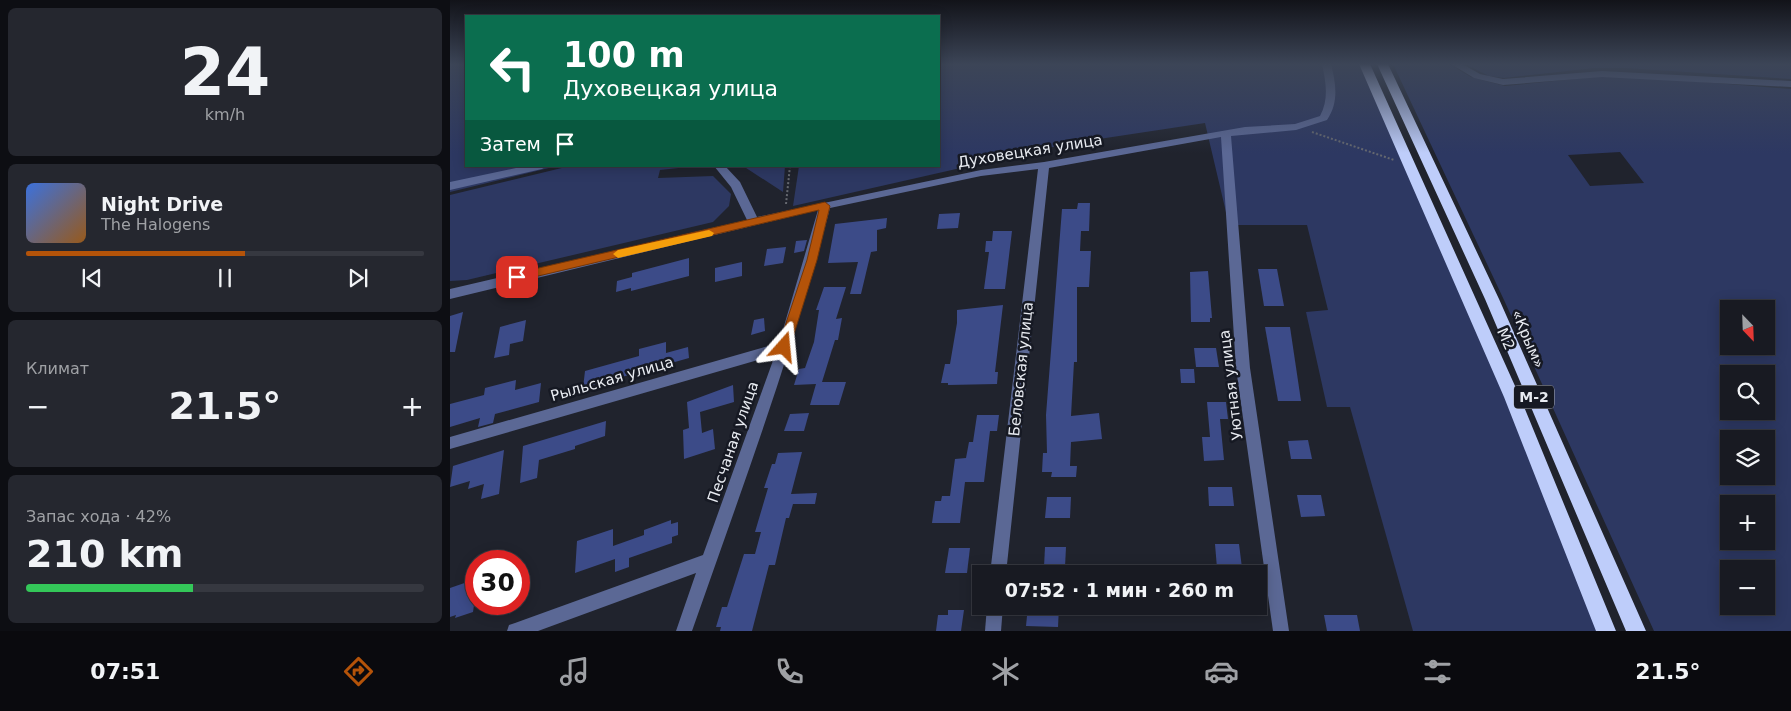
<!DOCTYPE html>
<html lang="ru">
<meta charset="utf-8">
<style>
body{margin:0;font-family:"DejaVu Sans",sans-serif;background:#25272f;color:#f1f3f6;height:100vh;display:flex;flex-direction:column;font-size:19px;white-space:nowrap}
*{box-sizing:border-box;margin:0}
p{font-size:16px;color:#9fa1a5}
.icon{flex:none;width:28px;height:28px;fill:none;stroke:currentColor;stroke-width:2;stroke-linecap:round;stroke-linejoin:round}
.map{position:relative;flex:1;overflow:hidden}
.drawer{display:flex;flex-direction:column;gap:8px;padding:8px;background:#0d0e13;width:450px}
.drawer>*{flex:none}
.hud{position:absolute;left:15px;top:15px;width:475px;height:152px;border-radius:0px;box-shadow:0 2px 12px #0003,0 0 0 1px #363840;background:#0b6e4f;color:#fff;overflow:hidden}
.needle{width:32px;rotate:157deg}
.tools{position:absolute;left:1270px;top:300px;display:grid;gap:10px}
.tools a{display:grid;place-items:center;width:55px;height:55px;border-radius:0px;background:#181a22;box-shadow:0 2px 12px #0003,0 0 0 1px #363840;font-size:25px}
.speed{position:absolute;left:15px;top:550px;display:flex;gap:10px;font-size:25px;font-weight:700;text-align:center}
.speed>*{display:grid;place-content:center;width:65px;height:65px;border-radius:50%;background:#181a22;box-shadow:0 2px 12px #0003,0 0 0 1px #363840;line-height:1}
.speed .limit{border:8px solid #d22;background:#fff;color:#111}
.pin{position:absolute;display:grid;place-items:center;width:42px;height:42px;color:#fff;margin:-21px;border-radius:10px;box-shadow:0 2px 8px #0006}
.me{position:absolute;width:55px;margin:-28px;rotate:18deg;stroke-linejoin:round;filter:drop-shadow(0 0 4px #0008)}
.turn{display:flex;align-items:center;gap:18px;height:105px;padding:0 15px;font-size:22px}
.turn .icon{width:65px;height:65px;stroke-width:2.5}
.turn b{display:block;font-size:35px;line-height:42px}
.then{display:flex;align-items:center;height:48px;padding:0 15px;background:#0003;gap:10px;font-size:19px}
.big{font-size:38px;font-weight:700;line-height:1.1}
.drawer .tile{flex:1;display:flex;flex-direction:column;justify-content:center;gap:8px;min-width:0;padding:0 18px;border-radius:8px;background:#25272f}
.drawer .dial{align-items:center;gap:0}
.dial b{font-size:65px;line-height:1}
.song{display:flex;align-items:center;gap:15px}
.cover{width:60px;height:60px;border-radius:8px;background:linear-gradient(135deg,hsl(220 70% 55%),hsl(30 70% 35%))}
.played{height:5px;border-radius:2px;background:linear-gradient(90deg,#b45309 55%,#363840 55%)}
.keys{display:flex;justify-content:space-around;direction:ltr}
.heat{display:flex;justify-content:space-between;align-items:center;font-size:28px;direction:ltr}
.charge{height:8px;border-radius:4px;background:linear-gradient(90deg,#34c759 42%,#363840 0)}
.trip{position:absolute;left:522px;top:565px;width:295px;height:50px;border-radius:0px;background:#181a22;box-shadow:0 2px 12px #0003,0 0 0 1px #363840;font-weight:700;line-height:50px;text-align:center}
.tabs{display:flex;height:80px;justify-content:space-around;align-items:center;background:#0a0a0e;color:#9fa1a5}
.tabs .icon{width:35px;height:35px}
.tabs .current{color:#b45309}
.tabs b{font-size:22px;color:#f1f3f6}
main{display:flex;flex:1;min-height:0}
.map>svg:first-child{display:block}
</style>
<main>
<section class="drawer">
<div class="tile dial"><b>24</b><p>km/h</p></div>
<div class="tile">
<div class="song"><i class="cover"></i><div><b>Night Drive</b><p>The Halogens</p></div></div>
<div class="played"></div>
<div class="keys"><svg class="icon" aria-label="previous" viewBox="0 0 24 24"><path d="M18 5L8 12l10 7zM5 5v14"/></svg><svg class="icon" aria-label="pause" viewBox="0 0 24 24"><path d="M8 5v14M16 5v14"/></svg><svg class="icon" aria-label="next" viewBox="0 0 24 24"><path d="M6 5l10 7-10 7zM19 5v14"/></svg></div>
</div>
<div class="tile"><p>Климат</p>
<div class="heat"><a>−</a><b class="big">21.5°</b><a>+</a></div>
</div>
<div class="tile"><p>Запас хода · 42%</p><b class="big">210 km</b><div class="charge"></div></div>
</section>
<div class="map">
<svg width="1341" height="631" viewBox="0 0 1341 631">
<rect width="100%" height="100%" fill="#20232d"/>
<g fill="#2d3862" fill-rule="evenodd">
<path d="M0,64H16V166H107L0,192Z"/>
<path d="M489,64H917L1158,631H963L900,407H877L856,312L878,310L857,225H779L755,123L616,144L343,206L349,166H489Z"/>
<path d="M943,64H999L1021,77L1055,86L1155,76L1202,78L1341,89V631H1204L1054,300ZM1170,152L1194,183L1140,186L1118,155ZM1279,309H1316V346H1279ZM1279,374H1316V411H1279ZM1279,439H1316V476H1279ZM1279,504H1316V541H1279ZM1279,569H1316V606H1279Z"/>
<path d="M1015,64H1341V79L1176,68H1144L1054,78L1039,76Z"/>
<path d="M120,166H247L210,170L208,178L263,176L281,194L279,206L263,222L17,280L0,281V195Z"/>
<path d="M293,166H335L333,192Z"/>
</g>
<g fill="#3c4b88">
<path d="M628,203H640L639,231H631L630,251H641L639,287H627V362H624L621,416L649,413L652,439L621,442L620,466H627L626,477H601L602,472H592L593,453H597L596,415L612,209H627Z"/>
<path d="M510,213L508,228L487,229L489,214Z"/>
<path d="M437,218L436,228L427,230V251L421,252L411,294H400L408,262L378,263L385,224Z"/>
<path d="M543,231H562L555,289H534L539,252H535L536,241H542Z"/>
<path d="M357,240L354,251L344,253L346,241Z"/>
<path d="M336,247L333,263L314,266L317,249Z"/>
<path d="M239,258V276L181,291V288L166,292L167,281L182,277V273Z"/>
<path d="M292,262V276L265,282V268Z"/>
<path d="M808,269H827L834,306H814Z"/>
<path d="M758,271L762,318H760V322H741L740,272Z"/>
<path d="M374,287H396L386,319L392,318L388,340H385L372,382H396L389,405H360L366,384L344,385L349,369L355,368L364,342L369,310H366Z"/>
<path d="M553,305L545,372H548L547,384L498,385V383H491L495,364H500L507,323V310Z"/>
<path d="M13,312L5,352H0V316Z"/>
<path d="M314,318L315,331L301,335L304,320Z"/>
<path d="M76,320L73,341L60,344L59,355L44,358L50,327Z"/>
<path d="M815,327H840L851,401H828Z"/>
<path d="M216,342V353L238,347L239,358L133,388L135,371L189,356V349Z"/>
<path d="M744,348H766L769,367H746Z"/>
<path d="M730,369H744L745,383H731Z"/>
<path d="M66,380L65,390L91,383L89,402L45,414L43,423L28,427L30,418L0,427V404L34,395L35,388Z"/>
<path d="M283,385L284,402L250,412L252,433L263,429L265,449L234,459L233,430L239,428L237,402Z"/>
<path d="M757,402H776L778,419H770L774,460L754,461L752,437H760Z"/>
<path d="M359,413L354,431H334L340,414Z"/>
<path d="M527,415H549L547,431H540L534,482H515L510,523H482L485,501H491L492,496H500L505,459L516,458L519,442H523Z"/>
<path d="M156,421L155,436L125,446V449L89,460L87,478L70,483L73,446Z"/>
<path d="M858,440L862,459H841L838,441Z"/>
<path d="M54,450L49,494L31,499L34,484L18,489L20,481L0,487L3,466Z"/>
<path d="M352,452L341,494L367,493L365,504H343L339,518H336L325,565H319L302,631H270L271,627H266L272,607H277L294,554H305L311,532H305L318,488H314L322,464H325L328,453Z"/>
<path d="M758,487H782L784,506H759Z"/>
<path d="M847,495H871L875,516L851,517Z"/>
<path d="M597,497H621L620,518H595Z"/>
<path d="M221,520V524L228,522V535L222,537V543L179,558V567L165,572V559L125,573L127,541L163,529V546L194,535V530Z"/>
<path d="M765,544H789L792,568H767Z"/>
<path d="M595,547H616L615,567H594Z"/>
<path d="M499,548H520L517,573H495Z"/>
<path d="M26,579V604L24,605L23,612L5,618L6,615L0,617V588Z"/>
<path d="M578,606H609L608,627L576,626Z"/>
<path d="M498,610H514L511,631H486L488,615H498Z"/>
<path d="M874,615H907L910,631H877Z"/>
</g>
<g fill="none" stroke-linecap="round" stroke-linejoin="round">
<g stroke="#656870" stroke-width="2" stroke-dasharray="2 2" stroke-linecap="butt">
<path d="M862,132L944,160"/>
<path d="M336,204L340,166"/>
</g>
<g fill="#5b6895" fill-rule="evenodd">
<path d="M872,64H881C886,84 889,102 877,120L846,130L781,136L800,368L839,631H823L786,368L771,137L599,168L556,574H540L588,169L531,176L380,208C343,352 291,491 242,631H226L246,573L88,631H57L59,625L65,623L253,555L325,355L0,449V437L329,343L368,210L0,299V289L297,220L281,187L264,166H275L290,182L307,217L531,170L594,162L795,127L845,124L870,116C879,99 876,83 872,64Z"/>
<path d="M1001,64H1012L1030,74L1053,79L1152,71L1341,81V87L1152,77L1053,85L1024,78Z"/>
<path d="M75,166H97L92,169L0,190V182Z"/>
<path d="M537,606H553L551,631H535Z"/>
</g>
<g fill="#becdfa" fill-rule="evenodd">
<path d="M909,64H920L1070,397L1166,631H1146L1054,397Z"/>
<path d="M927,64H938L1049,299L1196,631H1176L1035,299Z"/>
</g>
</g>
<linearGradient id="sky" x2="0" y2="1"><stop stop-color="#121319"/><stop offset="0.42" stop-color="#3c4557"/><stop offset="1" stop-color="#3c4557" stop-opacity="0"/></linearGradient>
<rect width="1341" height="153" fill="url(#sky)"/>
<path fill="#b45309" stroke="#753606" d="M375,202L380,206L367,260L340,347L334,352L328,347L357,260L369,210L67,281L61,277L67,273Z"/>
<path fill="#f59e0b" d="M259,230L264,233L262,236L168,258L163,254L168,250Z"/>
<g text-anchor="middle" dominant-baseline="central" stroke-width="5" stroke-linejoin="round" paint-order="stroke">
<rect fill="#161923" stroke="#a9acb3" stroke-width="1" x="1064" y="385.5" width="40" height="23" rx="4"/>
<g font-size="14" font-weight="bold" fill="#e8ebf1">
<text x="1084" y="397">М-2</text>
</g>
<g font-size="15" fill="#e8ebf1" stroke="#161923">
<text transform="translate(580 151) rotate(-9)">Духовецкая улица</text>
<text transform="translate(1056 339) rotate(66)">М2</text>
<text transform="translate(1078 339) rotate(67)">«Крым»</text>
<text transform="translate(571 369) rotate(-84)">Беловская улица</text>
<text transform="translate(162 379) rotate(-16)">Рыльская улица</text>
<text transform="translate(781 385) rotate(-97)">Уютная улица</text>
<text transform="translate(283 442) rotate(-71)">Песчаная улица</text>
</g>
</g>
</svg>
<div class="tools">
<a><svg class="needle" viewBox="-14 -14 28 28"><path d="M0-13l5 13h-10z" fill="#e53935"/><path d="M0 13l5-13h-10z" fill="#9fa1a5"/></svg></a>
<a><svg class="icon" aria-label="search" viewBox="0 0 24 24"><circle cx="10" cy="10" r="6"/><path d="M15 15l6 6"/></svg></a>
<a><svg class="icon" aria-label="layers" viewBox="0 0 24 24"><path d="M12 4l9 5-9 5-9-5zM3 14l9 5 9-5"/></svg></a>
<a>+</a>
<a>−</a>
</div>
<div class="speed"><div class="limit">30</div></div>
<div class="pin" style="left:67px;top:277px;background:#d93025"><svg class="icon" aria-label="arrive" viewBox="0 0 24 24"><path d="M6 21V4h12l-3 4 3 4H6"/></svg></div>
<svg class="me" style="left:334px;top:347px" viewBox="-20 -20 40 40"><path d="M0-17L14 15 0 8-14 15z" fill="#b45309" stroke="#fff" stroke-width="4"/></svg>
<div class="trip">07:52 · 1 мин · 260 m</div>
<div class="hud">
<div class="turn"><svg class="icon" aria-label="left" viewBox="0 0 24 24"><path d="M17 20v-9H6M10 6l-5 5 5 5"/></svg><div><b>100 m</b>Духовецкая улица</div></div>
<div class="then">Затем<svg class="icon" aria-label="arrive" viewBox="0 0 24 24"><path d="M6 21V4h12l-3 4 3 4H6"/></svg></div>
</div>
</div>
</main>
<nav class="tabs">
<b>07:51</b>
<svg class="icon current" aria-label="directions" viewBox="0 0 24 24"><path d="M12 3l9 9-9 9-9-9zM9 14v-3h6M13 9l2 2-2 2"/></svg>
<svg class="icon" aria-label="music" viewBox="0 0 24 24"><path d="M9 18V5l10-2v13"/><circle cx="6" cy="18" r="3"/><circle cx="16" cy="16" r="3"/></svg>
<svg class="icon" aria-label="phone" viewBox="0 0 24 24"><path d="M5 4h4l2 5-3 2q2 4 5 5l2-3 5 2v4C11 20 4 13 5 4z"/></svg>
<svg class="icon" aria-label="climate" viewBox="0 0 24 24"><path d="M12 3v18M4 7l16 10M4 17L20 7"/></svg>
<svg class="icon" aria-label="car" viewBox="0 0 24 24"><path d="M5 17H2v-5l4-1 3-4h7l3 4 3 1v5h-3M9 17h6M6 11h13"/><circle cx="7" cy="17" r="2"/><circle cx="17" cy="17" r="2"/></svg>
<svg class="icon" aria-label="filters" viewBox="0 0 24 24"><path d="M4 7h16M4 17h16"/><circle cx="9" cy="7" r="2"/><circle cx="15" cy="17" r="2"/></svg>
<b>21.5°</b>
</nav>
